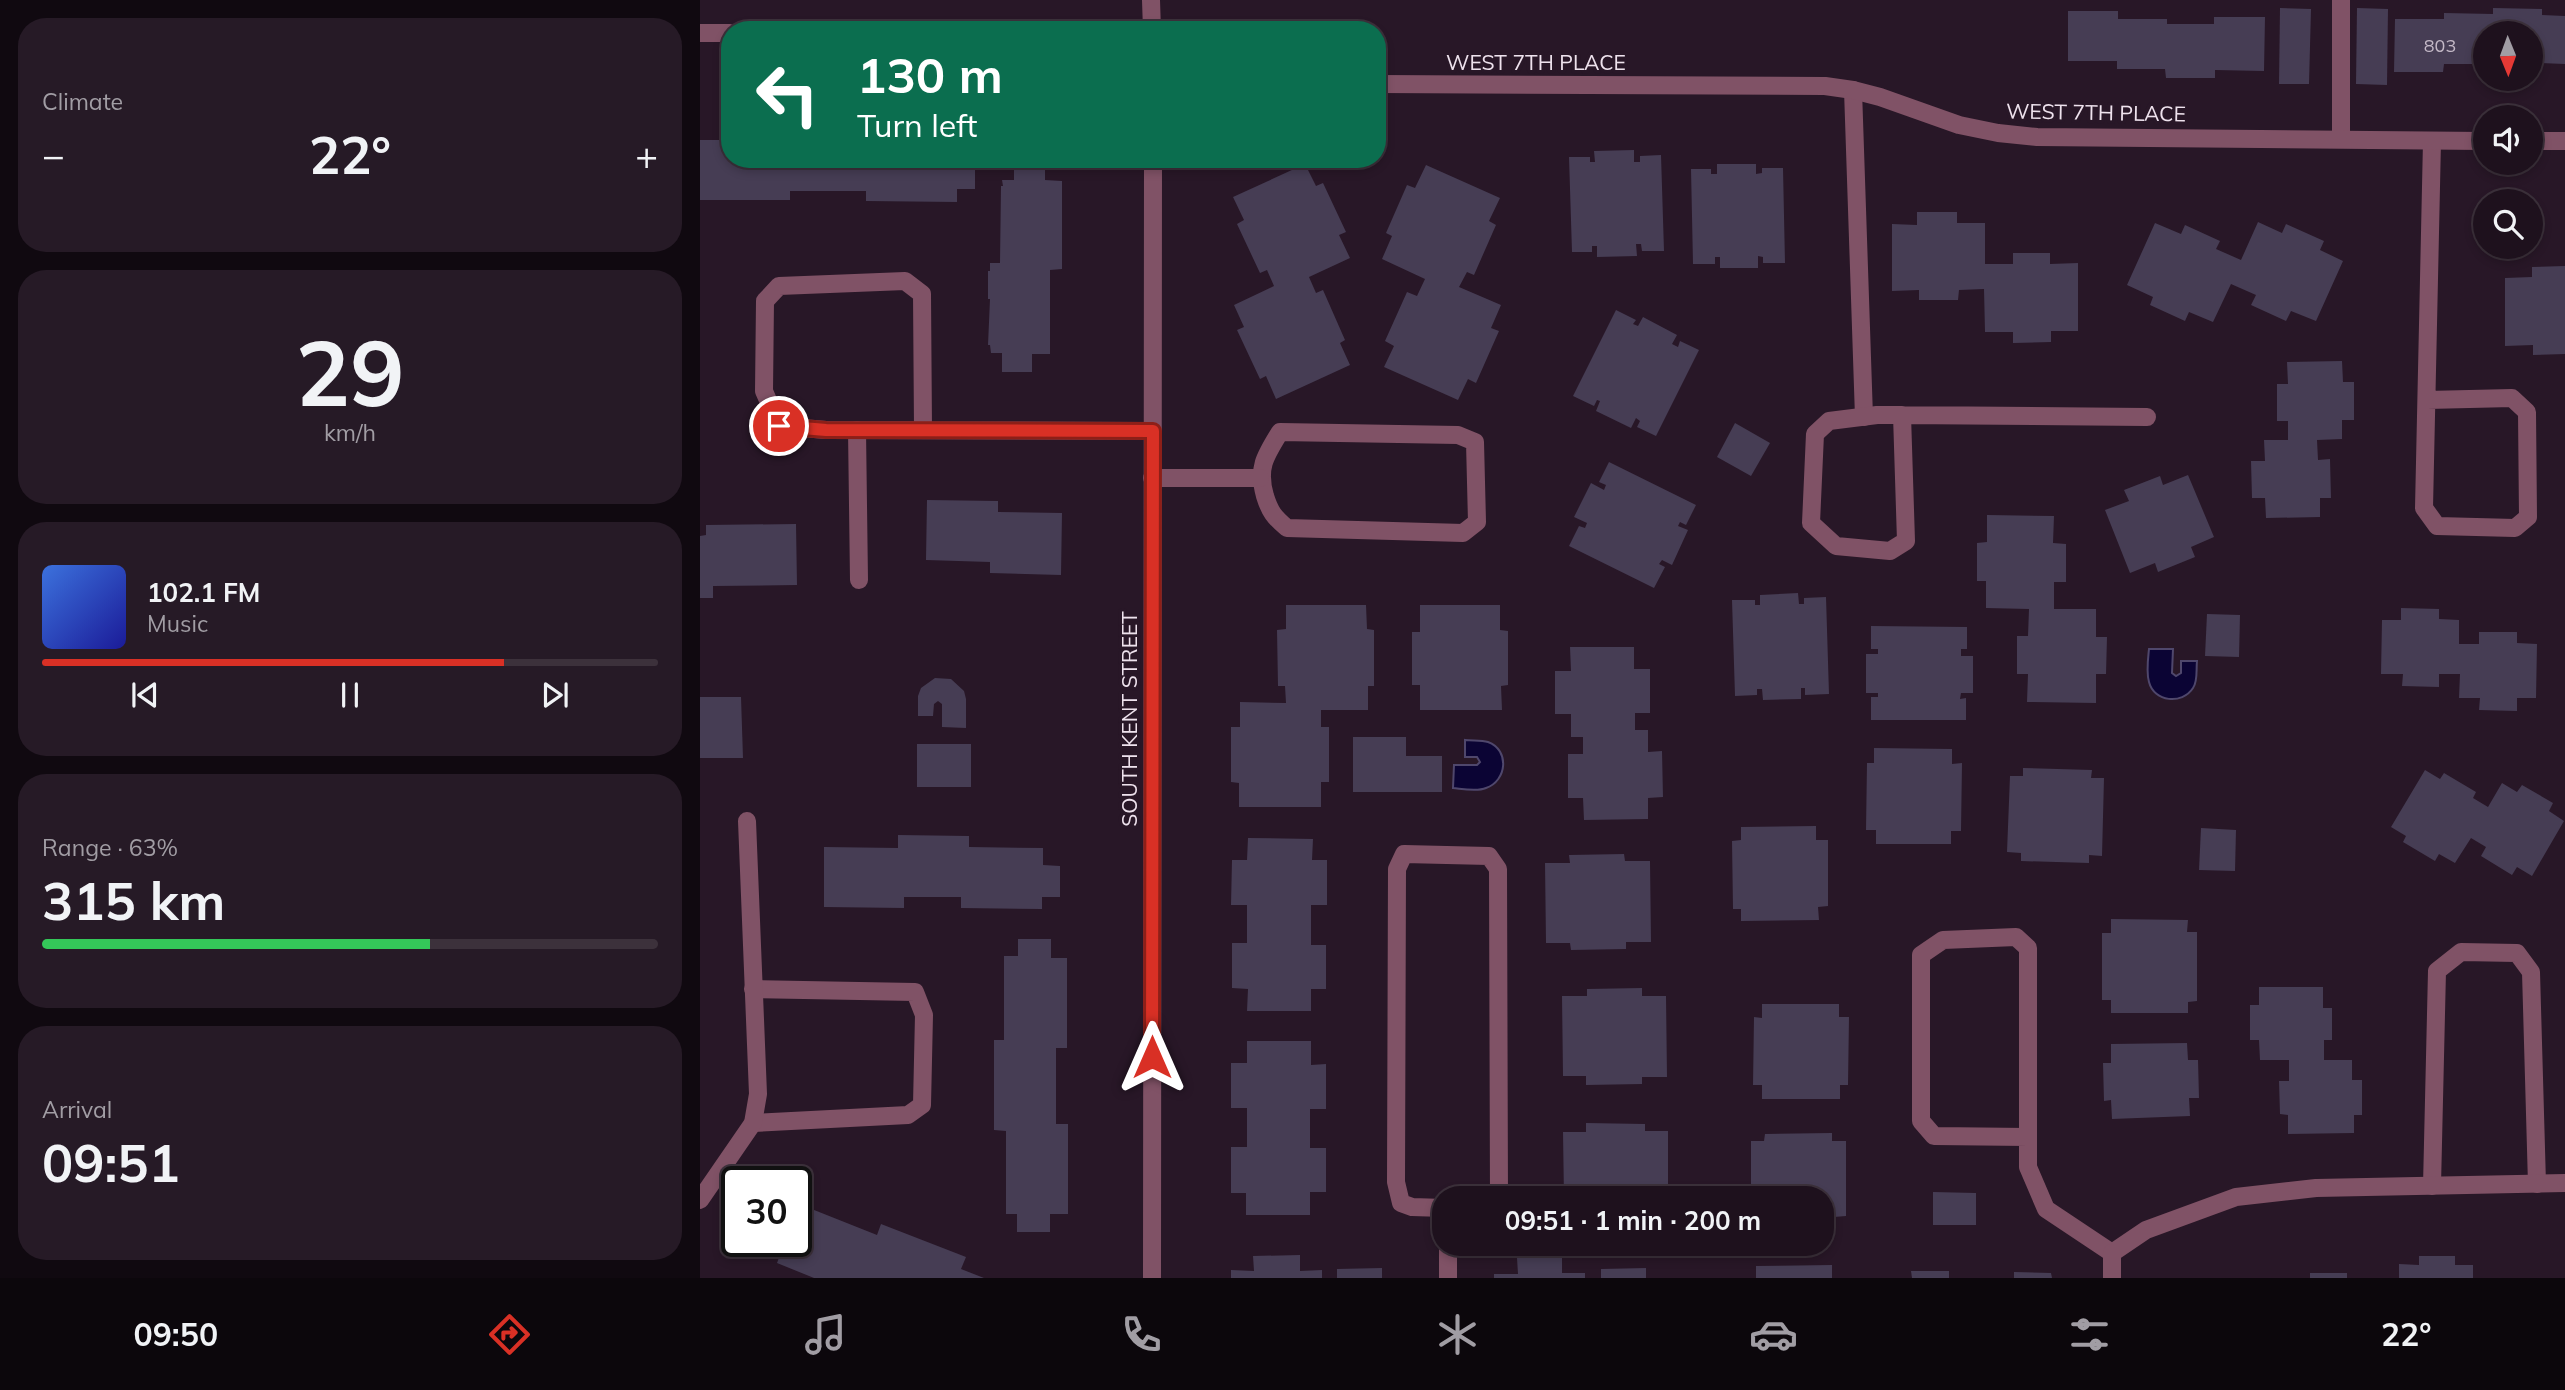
<!DOCTYPE html>
<meta charset="utf-8">
<style>
body{margin:0;font-family:Mulish,sans-serif;background:#261a26;color:#f1f3f6;height:100vh;display:flex;flex-direction:column;font-size:26px;white-space:nowrap}
*{box-sizing:border-box;margin:0}
p{font-size:23px;color:#a19da4}
.icon{flex:none;width:38px;height:38px;fill:none;stroke:currentColor;stroke-width:2;stroke-linecap:round;stroke-linejoin:round}
.map{position:relative;flex:1;overflow:hidden}
.drawer{display:flex;flex-direction:column;gap:18px;padding:18px;background:#100910;width:700px}
.drawer>*{flex:none}
.top-card{position:absolute;left:21px;top:21px;width:665px;height:147px;border-radius:28px;box-shadow:0 4px 10px #0003,0 0 0 2px #3c313b;background:#0b6e4f;color:#fff;overflow:hidden}
.needle{width:46px;rotate:179deg}
.controls{position:absolute;left:1773px;top:21px;display:grid;gap:14px}
.controls a{display:grid;place-items:center;width:70px;height:70px;border-radius:50%;background:#1e111d;box-shadow:0 4px 10px #0003,0 0 0 2px #3c313b;font-size:35px}
.speed{position:absolute;left:21px;top:1166px;display:flex;gap:14px;font-size:35px;font-weight:700;text-align:center}
.speed>*{display:grid;place-content:center;width:91px;height:91px;border-radius:50%;background:#1e111d;box-shadow:0 4px 10px #0003,0 0 0 2px #3c313b;line-height:1}
.speed .limit{border:4px solid #111;border-radius:10px;background:#fff;color:#111}
.pin{position:absolute;display:grid;place-items:center;width:60px;height:60px;color:#fff;margin:-30px;border:4px solid #fff;border-radius:50%;box-shadow:0 2px 7px #0007}
.me{position:absolute;width:77px;margin:-38px;rotate:0deg;stroke-linejoin:round;filter:drop-shadow(0 0 5px #0008)}
.turn{display:flex;align-items:center;gap:24px;height:147px;padding:0 21px;font-size:32px}
.turn .icon{width:91px;height:91px;stroke-width:2.5}
.turn b{display:block;font-size:49px;line-height:60px}
.big{font-size:52px;font-weight:700;line-height:1.1}
.drawer .widget{flex:1;display:flex;flex-direction:column;justify-content:center;gap:10px;min-width:0;padding:0 24px;border-radius:28px;background:#261a26}
.drawer .dial{align-items:center;gap:0}
.dial b{font-size:91px;line-height:1}
.song{display:flex;align-items:center;gap:21px}
.cover{width:84px;height:84px;border-radius:10px;background:linear-gradient(135deg,hsl(220 70% 55%),hsl(240 70% 35%))}
.played{height:7px;border-radius:4px;background:linear-gradient(90deg,#d93025 75%,#3c313b 75%)}
.keys{display:flex;justify-content:space-around;direction:ltr}
.heat{display:flex;justify-content:space-between;align-items:center;font-size:38px;direction:ltr}
.charge{height:10px;border-radius:5px;background:linear-gradient(90deg,#34c759 63%,#3c313b 0)}
.trip{position:absolute;left:732px;top:1186px;width:402px;height:70px;border-radius:28px;background:#1e111d;box-shadow:0 4px 10px #0003,0 0 0 2px #3c313b;font-weight:700;line-height:70px;text-align:center}
.tab-bar{display:flex;height:112px;justify-content:space-around;align-items:center;background:#0c070c;color:#a19da4}
.tab-bar .icon{width:49px;height:49px}
.tab-bar .selected{color:#d93025}
.tab-bar b{font-size:32px;color:#f1f3f6}
main{display:flex;flex:1;min-height:0}
.map>svg:first-child{display:block}
</style>
<main>
<section class="drawer">
<div class="widget"><p>Climate</p>
<div class="heat"><a>−</a><b class="big">22°</b><a>+</a></div>
</div>
<div class="widget dial"><b>29</b><p>km/h</p></div>
<div class="widget">
<div class="song"><i class="cover"></i><div><b>102.1 FM</b><p>Music</p></div></div>
<div class="played"></div>
<div class="keys"><svg class="icon" aria-label="previous" viewBox="0 0 24 24"><path d="M18 5L8 12l10 7zM5 5v14"/></svg><svg class="icon" aria-label="pause" viewBox="0 0 24 24"><path d="M8 5v14M16 5v14"/></svg><svg class="icon" aria-label="next" viewBox="0 0 24 24"><path d="M6 5l10 7-10 7zM19 5v14"/></svg></div>
</div>
<div class="widget"><p>Range · 63%</p><b class="big">315 km</b><div class="charge"></div></div>
<div class="widget"><p>Arrival</p><b class="big">09:51</b></div>
</section>
<div class="map">
<svg width="1865" height="1278" viewBox="0 0 1865 1278">
<rect width="100%" height="100%" fill="#281727"/>
<g fill="#0b0434" stroke="#4f476c" stroke-width="2">
<path d="M1449,649H1473L1472,673L1476,676L1481,673V661H1497C1496,670 1498,681 1493,688C1482,705 1454,702 1449,682C1446,672 1448,659 1449,649Z"/>
<path d="M765,740C772,741 781,740 788,742C810,750 807,781 786,788C777,792 763,789 753,788L754,765H777L780,762L777,757H765Z"/>
</g>
<g fill="#463d54">
<path d="M1580,8L1611,9L1609,84H1579Z"/>
<path d="M1657,8L1688,9L1687,85L1656,84Z"/>
<path d="M1793,8L1842,9V15L1865,16V64L1840,63L1841,56H1830V33H1785V64H1744L1743,72H1694L1695,19H1744V13L1793,14Z"/>
<path d="M1368,11H1418V19H1467V24H1514V17H1565L1564,71L1515,70V78H1466L1465,69H1417V61H1368Z"/>
<path d="M0,140H30V159H275V189H257V202L166,201V191H90V200H0Z"/>
<path d="M934,150V162H940V156L961,155L964,251H942L941,244H936L937,256L897,257V246H892V252H872L869,157H890V162H895L894,151Z"/>
<path d="M314,162H345V180L362,181V269L350,270V354H332V372H302V353H291L290,345H288L290,299H288V271H290V263H300L301,186H303L302,180H314Z"/>
<path d="M605,164L616,186L623,183L646,232L639,235L650,258L609,277L616,293L623,290L645,340L640,343L650,365L576,399L566,376L560,379L537,330L544,327L534,305L574,286L567,270L560,273L537,224L544,220L533,197Z"/>
<path d="M1017,164H1056V174L1062,173V168H1083L1085,263H1063V257L1058,256V268H1020V257H1015V264H993L991,169H1011V174H1017Z"/>
<path d="M726,165L800,198L789,221L796,225L774,275L767,272L759,287L801,305L791,328L799,331L776,383L768,379L758,400L684,367L694,346L685,341L707,292L717,296L725,279L682,259L692,236L686,233L707,185L715,188Z"/>
<path d="M1217,212H1257V223H1285V264H1313V253H1350V264L1378,263V331H1351V342L1313,343V332H1285L1284,289L1259,290L1258,300H1219V290L1192,291V224L1217,225Z"/>
<path d="M1558,222L1582,233L1586,224L1624,241L1620,250L1643,261L1616,321L1591,311L1586,321L1551,305L1556,295L1531,284L1513,322L1489,312L1485,321L1450,305L1453,297L1427,285L1455,223L1481,234L1485,225L1520,241L1516,249L1541,260Z"/>
<path d="M1865,266V354L1833,355V345L1805,346V278L1832,277V267Z"/>
<path d="M916,310L936,320L933,324L938,326L943,317L977,335L972,344L978,347L980,341L999,350L956,436L937,427L940,421L936,418L931,428L896,411L900,401L897,400L894,406L873,396Z"/>
<path d="M1642,361L1643,382H1654V420H1642V439L1617,440L1618,460L1630,459L1631,498H1620V517L1566,518L1565,498H1552L1551,461H1565L1564,440H1588V421H1577V384H1588L1587,362Z"/>
<path d="M1035,423L1070,443L1051,476L1017,457Z"/>
<path d="M909,462L996,505L986,525L980,522L978,526L988,530L972,565L962,560L959,564L965,567L954,588L869,546L879,526L885,528L887,523L874,517L891,483L904,490L906,485L899,482Z"/>
<path d="M1488,475L1514,537L1491,547L1495,557L1458,572L1455,563L1430,573L1405,510L1429,501L1424,490L1460,476L1463,485Z"/>
<path d="M227,500L298,501V512L362,513L361,575L290,573V562L226,560Z"/>
<path d="M1287,515L1354,516L1353,543L1366,544V582H1354V609H1396V637H1407L1406,674H1396V703L1327,702L1328,674H1317V636H1328L1329,609L1286,608V581H1277V543L1287,542Z"/>
<path d="M96,524L97,585L13,586V598H0V536L6,535V525Z"/>
<path d="M1098,593L1099,604H1104V598L1126,597L1129,694L1105,695V688H1101V699L1063,700L1062,689H1057V695L1035,696L1032,600H1055V605H1060V595Z"/>
<path d="M586,605H666L667,629L674,630V686H668V710H621V727H629V782H621V807H539V783L531,782V727H540V702L586,703L585,686H578L577,630L586,629Z"/>
<path d="M720,605H800V630L808,631V685L801,686L802,710H720V685H712V632H720Z"/>
<path d="M1701,608L1739,609V619L1759,620V644H1779V632H1817V643L1837,644L1836,698H1817V711L1779,710L1780,698H1759L1760,674H1739V687L1702,686L1703,674H1681L1682,620H1701Z"/>
<path d="M1507,614L1540,615L1539,657L1505,656Z"/>
<path d="M1171,626L1267,627V649H1261V656H1273V693H1261L1260,699L1266,698V720H1171V697H1178V693H1166V654H1178V649H1171Z"/>
<path d="M870,647H934V669H950V713H935V730H948V752L962,751L963,797L948,798V819L884,820L883,798H868V754H883V737H871V714H855V671H871Z"/>
<path d="M235,678L251,679L264,691L266,699V728L242,727V704L238,701L234,704L233,716H218V696L221,688Z"/>
<path d="M0,697H41L43,758H0Z"/>
<path d="M653,737H706V756H742V792H653Z"/>
<rect x="217" y="744" width="54" height="43"/>
<path d="M1174,748L1252,749V764L1262,763L1261,831H1251V844H1176V830H1166L1167,763H1174Z"/>
<path d="M1323,768L1392,770L1391,778H1404L1402,856L1389,855V863L1321,861V853L1307,852L1310,776H1323Z"/>
<path d="M1725,770L1740,779L1744,773L1776,792L1773,798L1788,807L1802,783L1817,792L1822,785L1853,803L1849,811L1864,821L1832,876L1817,867L1812,875L1781,856L1786,847L1771,838L1755,863L1739,854L1735,861L1703,842L1706,836L1691,827Z"/>
<path d="M1116,826V840H1128V906L1118,907L1119,920L1041,921V909H1033L1032,841L1041,840V827Z"/>
<path d="M1501,828L1536,830L1535,871L1499,870Z"/>
<path d="M198,835L269,836V847L343,848V865L360,866V897H342V909L261,908V897H204V908L124,907V847L198,848Z"/>
<path d="M548,838L613,839L612,860H627V905H611V945H626V989H611V1011H547L548,989L532,988V943H547V905H531L532,860H547Z"/>
<path d="M924,854L925,861H950L951,942H926V949L871,950L870,943H846L845,863H870L869,855Z"/>
<path d="M1411,919L1488,920L1487,932H1497V1001L1488,1002V1013H1411V1000H1402V933H1411Z"/>
<path d="M318,939H351V958H367V1048H356V1124H368V1214H350V1232H317V1214H306V1131L294,1130V1040H304V956H318Z"/>
<path d="M1559,987H1623V1008H1632V1040H1624V1060H1652V1080H1662V1115H1654V1133L1588,1134V1115L1580,1114L1579,1081H1589V1060H1560L1559,1040H1550V1005H1559Z"/>
<path d="M942,988V996H966L967,1077H942V1084L886,1085V1076H863L862,996H887V989Z"/>
<path d="M1062,1004H1139V1017H1149L1148,1085H1140V1099H1062V1085H1053L1054,1017L1062,1018Z"/>
<path d="M547,1041H611V1065L626,1064V1109H610V1148H626V1192H610V1215H546V1193H531V1147H547V1108H531V1063H547Z"/>
<path d="M1487,1043L1488,1060H1498L1499,1098H1489L1490,1116L1412,1119L1411,1100L1404,1101L1403,1063H1411V1044Z"/>
<path d="M886,1123L945,1124V1131H968V1199H864L863,1132H886Z"/>
<path d="M1132,1133V1141H1146V1216L1134,1217V1226H1122V1199H1051V1141H1064L1065,1134Z"/>
<path d="M1233,1192L1276,1193V1225H1233Z"/>
<path d="M99,1204L177,1235L181,1224L266,1257L261,1269L284,1278H114L77,1263L83,1247L69,1241H96V1212Z"/>
<path d="M600,1255V1271L622,1270V1278H531V1270L554,1271L553,1256Z"/>
<path d="M1719,1256H1755V1265H1773V1278H1699V1264L1719,1265Z"/>
<path d="M862,1257V1273H885V1278H794V1274H818L817,1258Z"/>
<path d="M1132,1265V1278H1056V1266Z"/>
<path d="M682,1268V1278H637V1269Z"/>
<path d="M946,1268V1278H901V1269Z"/>
<path d="M1211,1271H1249V1278H1212Z"/>
<path d="M1314,1272L1351,1273L1352,1278H1314Z"/>
<rect x="1610" y="1273" width="37" height="5"/>
</g>
<g fill="none" stroke-linecap="round" stroke-linejoin="round">
<g stroke="#805266" stroke-width="18">
<path d="M451,0L452,30"/>
<path d="M1153,90L1164,417"/>
<path d="M1641,138V0"/>
<path d="M1727,400L1812,398L1827,412L1828,517L1815,528L1737,526L1724,508L1732,141"/>
<path d="M1202,415L1206,541L1190,551L1136,546L1111,523L1115,434L1129,421L1177,415H1202L1447,417"/>
<path d="M223,429L222,294L205,281L79,286L65,301L64,391L79,426L126,430L453,431"/>
<path d="M157,430L159,580"/>
<path d="M580,432L758,435L775,442L777,522L763,533L587,528C574,517 570,512 565,496C557,468 565,456 580,432Z"/>
<path d="M452,478H560"/>
<path d="M53,989L215,992L224,1015L222,1105L208,1115L53,1123"/>
<path d="M1328,1137L1234,1136L1221,1121V955L1243,940L1316,937L1328,948V1167L1346,1209L1412,1253"/>
<path d="M1732,1186L1737,971L1761,952L1817,953L1831,972L1837,1184"/>
<path d="M0,1200L53,1123L58,1094L47,821"/>
<path d="M744,1208L712,1207L701,1203L696,1182L697,869L704,854L789,856L798,869L799,1199"/>
<path d="M748,1278V1244"/>
<path d="M1412,1278V1253L1446,1230L1536,1197L1616,1188L1865,1183"/>
</g>
<g stroke="#805266" stroke-width="18">
<path d="M0,33H30"/>
<path d="M677,84L1125,86L1153,90L1180,97L1259,125L1298,133L1337,137L1785,141"/>
<path d="M1830,141H1865"/>
<path d="M452,1278L453,159"/>
</g>
</g>
<g fill="none" stroke-linecap="round" stroke-linejoin="round">
<defs>
<path id="route" d="M79,426L126,430L453,431L452,1057"/>
</defs>
<use href="#route" stroke="#8d1f18" stroke-width="18"/>
<use href="#route" stroke="#d93025" stroke-width="12"/>
</g>
<g text-anchor="middle" dominant-baseline="central" stroke-width="7" stroke-linejoin="round" paint-order="stroke">
<g font-size="18" fill="#c4b9c7">
<text x="1740" y="45">803</text>
</g>
<g font-size="21" fill="#eee2ed" stroke="#281727">
<text x="836" y="62">WEST 7TH PLACE</text>
<text transform="translate(1396 112) rotate(1)">WEST 7TH PLACE</text>
<text transform="translate(429 719) rotate(-90)">SOUTH KENT STREET</text>
</g>
</g>
</svg>
<div class="controls">
<a><svg class="needle" viewBox="-14 -14 28 28"><path d="M0-13l5 13h-10z" fill="#e53935"/><path d="M0 13l5-13h-10z" fill="#a19da4"/></svg></a>
<a><svg class="icon" aria-label="sound" viewBox="0 0 24 24"><path d="M4 9h4l5-4v14l-5-4H4zM17 9q2 3 0 6"/></svg></a>
<a><svg class="icon" aria-label="search" viewBox="0 0 24 24"><circle cx="10" cy="10" r="6"/><path d="M15 15l6 6"/></svg></a>
</div>
<div class="speed"><div class="limit">30</div></div>
<div class="pin" style="left:79px;top:426px;background:#d93025"><svg class="icon" aria-label="arrive" viewBox="0 0 24 24"><path d="M6 21V4h12l-3 4 3 4H6"/></svg></div>
<svg class="me" style="left:452px;top:1057px" viewBox="-20 -20 40 40"><path d="M0-17L14 15 0 8-14 15z" fill="#d93025" stroke="#fff" stroke-width="4"/></svg>
<div class="trip">09:51 · 1 min · 200 m</div>
<div class="top-card">
<div class="turn"><svg class="icon" aria-label="left" viewBox="0 0 24 24"><path d="M17 20v-9H6M10 6l-5 5 5 5"/></svg><div><b>130 m</b>Turn left</div></div>
</div>
</div>
</main>
<nav class="tab-bar">
<b>09:50</b>
<svg class="icon selected" aria-label="directions" viewBox="0 0 24 24"><path d="M12 3l9 9-9 9-9-9zM9 14v-3h6M13 9l2 2-2 2"/></svg>
<svg class="icon" aria-label="music" viewBox="0 0 24 24"><path d="M9 18V5l10-2v13"/><circle cx="6" cy="18" r="3"/><circle cx="16" cy="16" r="3"/></svg>
<svg class="icon" aria-label="phone" viewBox="0 0 24 24"><path d="M5 4h4l2 5-3 2q2 4 5 5l2-3 5 2v4C11 20 4 13 5 4z"/></svg>
<svg class="icon" aria-label="climate" viewBox="0 0 24 24"><path d="M12 3v18M4 7l16 10M4 17L20 7"/></svg>
<svg class="icon" aria-label="car" viewBox="0 0 24 24"><path d="M5 17H2v-5l4-1 3-4h7l3 4 3 1v5h-3M9 17h6M6 11h13"/><circle cx="7" cy="17" r="2"/><circle cx="17" cy="17" r="2"/></svg>
<svg class="icon" aria-label="filters" viewBox="0 0 24 24"><path d="M4 7h16M4 17h16"/><circle cx="9" cy="7" r="2"/><circle cx="15" cy="17" r="2"/></svg>
<b>22°</b>
</nav>
